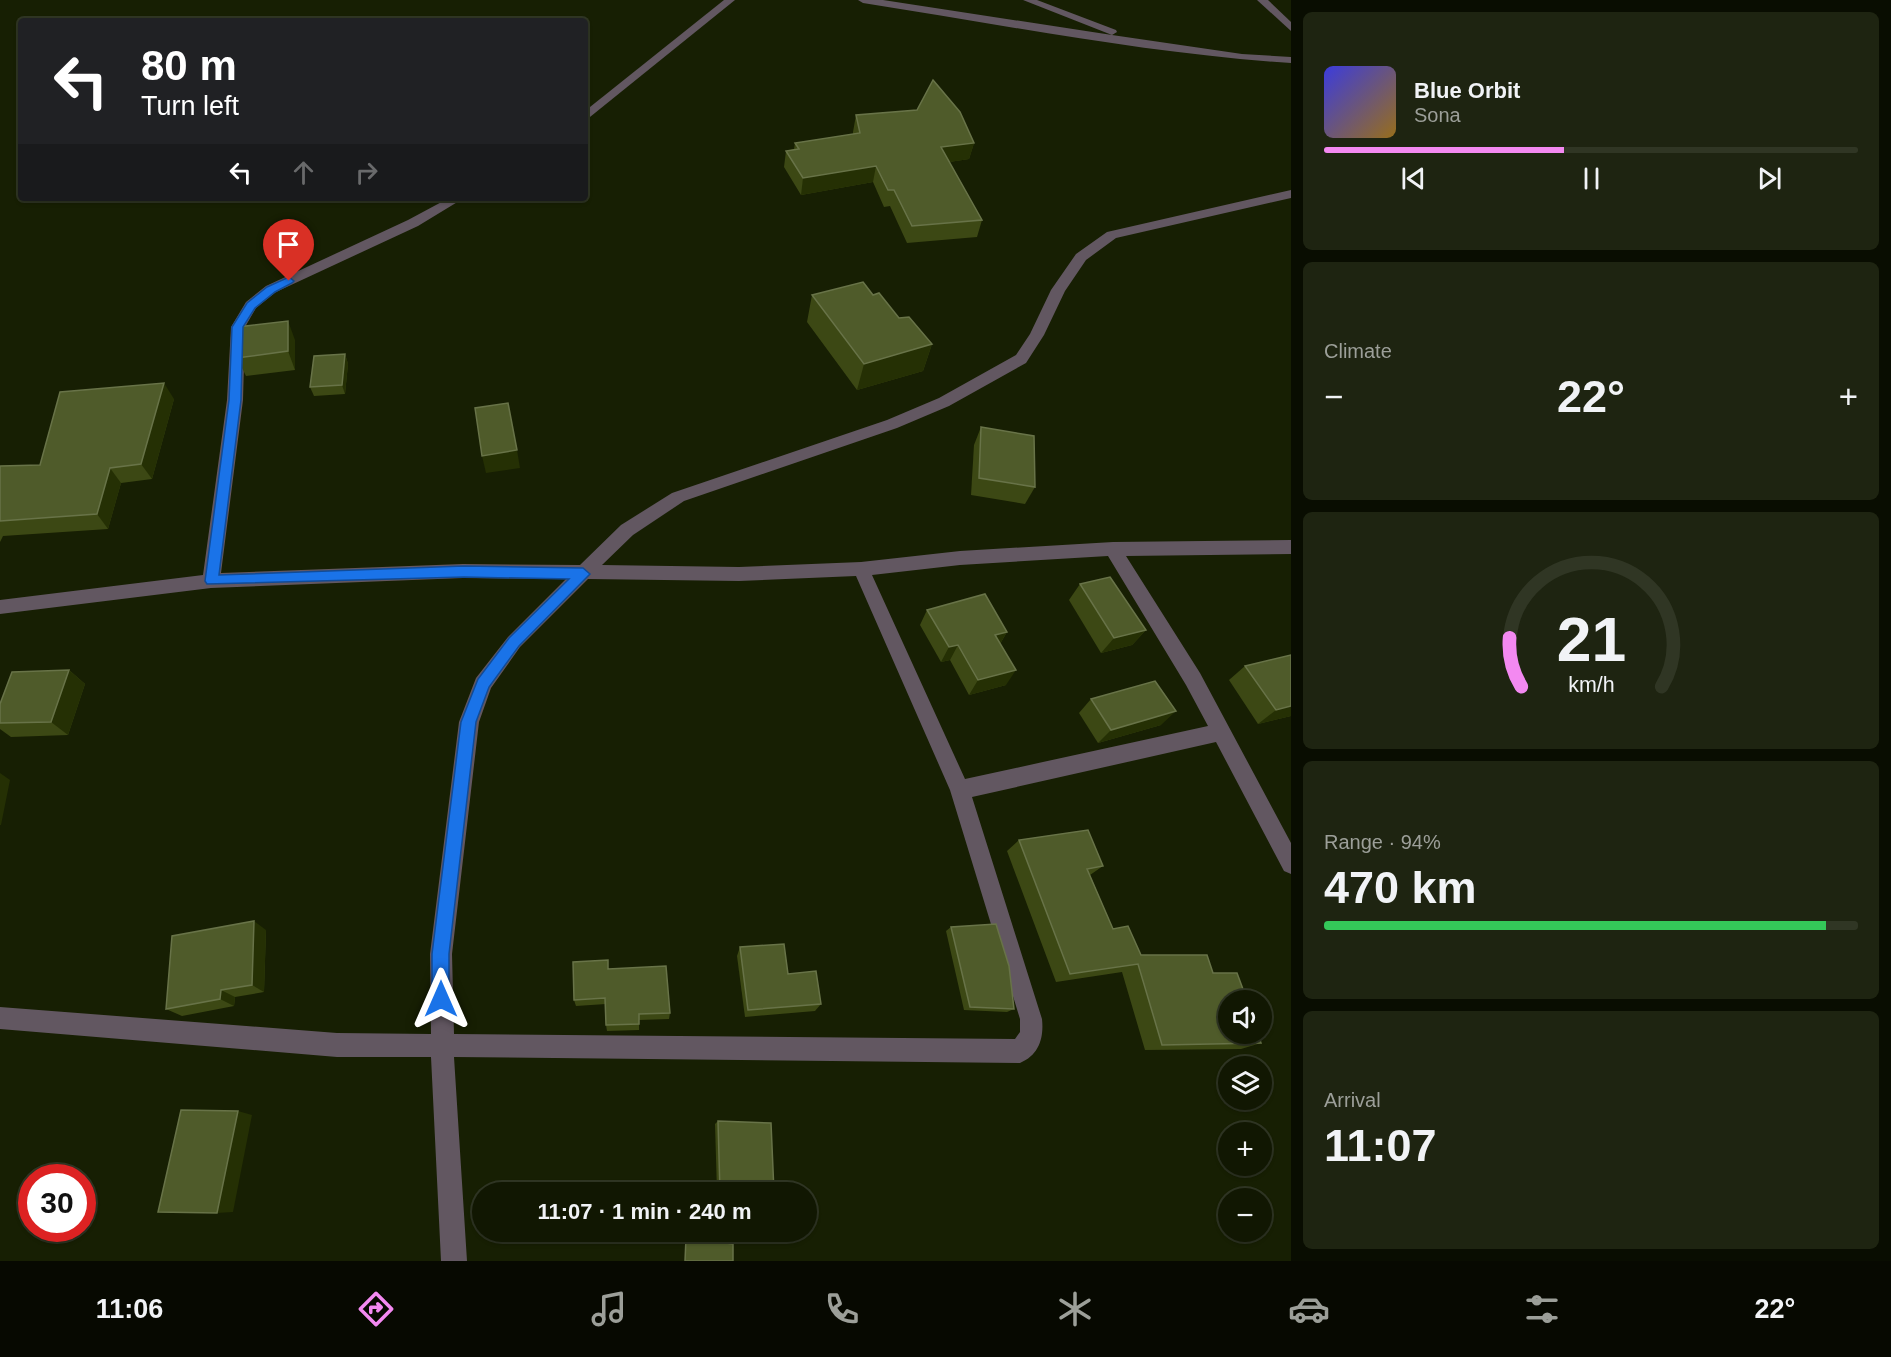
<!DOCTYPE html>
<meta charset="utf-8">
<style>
body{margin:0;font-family:Helvetica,sans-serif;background:#1e2411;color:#f1f3f6;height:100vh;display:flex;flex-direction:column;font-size:22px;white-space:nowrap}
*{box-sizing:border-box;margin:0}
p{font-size:20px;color:#9c9f99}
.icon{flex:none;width:33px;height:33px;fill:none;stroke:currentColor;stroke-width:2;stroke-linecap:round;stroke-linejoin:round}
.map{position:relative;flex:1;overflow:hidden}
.drawer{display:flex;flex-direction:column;gap:12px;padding:12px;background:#090d01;width:600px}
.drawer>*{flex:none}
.banner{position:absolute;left:18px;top:18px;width:570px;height:183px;border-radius:6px;box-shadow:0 2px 4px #0004,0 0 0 2px #303624;background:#202124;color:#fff;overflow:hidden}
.fabs{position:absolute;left:1218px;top:990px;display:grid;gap:12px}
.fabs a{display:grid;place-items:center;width:54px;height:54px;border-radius:50%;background:#111702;box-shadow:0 2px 4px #0004,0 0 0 2px #303624;font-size:30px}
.speed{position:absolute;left:18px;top:1164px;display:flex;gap:12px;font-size:30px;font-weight:700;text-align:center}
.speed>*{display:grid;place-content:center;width:78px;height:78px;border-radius:50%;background:#111702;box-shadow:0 2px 4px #0004,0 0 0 2px #303624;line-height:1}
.speed .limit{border:9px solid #d22;background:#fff;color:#111}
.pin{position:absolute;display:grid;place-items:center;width:51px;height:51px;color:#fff;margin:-62px -26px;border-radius:50% 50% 50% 0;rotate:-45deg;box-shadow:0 0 6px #0007}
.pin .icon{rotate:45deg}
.me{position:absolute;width:66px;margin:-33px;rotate:0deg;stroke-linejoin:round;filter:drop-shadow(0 0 4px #0008)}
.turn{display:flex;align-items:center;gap:21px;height:126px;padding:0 24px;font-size:27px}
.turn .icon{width:78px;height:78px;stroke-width:2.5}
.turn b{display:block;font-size:42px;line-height:51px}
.lanes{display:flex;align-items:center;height:57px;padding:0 24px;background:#0003;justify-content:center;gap:30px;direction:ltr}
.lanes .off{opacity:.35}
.big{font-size:45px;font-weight:600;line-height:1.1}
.drawer .card{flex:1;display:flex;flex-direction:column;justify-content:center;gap:9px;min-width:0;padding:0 21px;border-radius:9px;background:#1e2411}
.drawer .dial{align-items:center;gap:0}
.dial svg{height:156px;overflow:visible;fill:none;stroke:#303624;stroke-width:7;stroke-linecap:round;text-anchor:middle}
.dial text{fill:#f1f3f6;stroke:none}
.song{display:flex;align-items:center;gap:18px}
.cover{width:72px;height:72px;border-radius:9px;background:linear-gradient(135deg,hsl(240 70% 55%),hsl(40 70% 35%))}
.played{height:6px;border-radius:3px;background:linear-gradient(90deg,#f389f1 45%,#303624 45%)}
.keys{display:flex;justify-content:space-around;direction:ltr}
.heat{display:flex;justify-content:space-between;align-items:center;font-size:33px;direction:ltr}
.charge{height:9px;border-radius:4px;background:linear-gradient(90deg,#34c759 94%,#303624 0)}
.trip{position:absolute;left:472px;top:1182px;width:345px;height:60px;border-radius:30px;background:#111702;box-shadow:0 2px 4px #0004,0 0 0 2px #303624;font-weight:600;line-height:60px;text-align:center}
.menu{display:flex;height:96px;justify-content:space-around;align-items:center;background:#070901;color:#9c9f99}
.menu .icon{width:42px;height:42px}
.menu .selected{color:#f389f1}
.menu b{font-size:27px;color:#f1f3f6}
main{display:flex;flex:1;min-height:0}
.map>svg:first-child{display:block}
</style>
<main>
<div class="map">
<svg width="1291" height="1261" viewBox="0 0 1291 1261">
<rect width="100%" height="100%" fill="#171f03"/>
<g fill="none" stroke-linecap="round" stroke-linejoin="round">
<g fill="#625761" fill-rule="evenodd">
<path d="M724,0H735L585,121V111Z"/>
<path d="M858,0H883L1112,35L1023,0H1037L1116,30L1117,32L1112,35L1242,54L1291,57V63C1148,54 1005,25 863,3Z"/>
<path d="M1257,0H1268L1291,22V31Z"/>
<path d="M1291,190V198L1116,238L1086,260L1065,291L1044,335L1026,363L949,406L897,428L684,501L633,535L602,565L739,567L861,562L960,551L1113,542L1291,540V554L1126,556L1200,673L1291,843V874L1284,871L1216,742L972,797L1042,1019C1044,1038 1039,1055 1020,1063L454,1057L467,1261H441L431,1057H337L0,1029V1007L337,1033L431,1034L430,954L459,722L476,678L508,637L566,579L463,578L211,588L0,614V600L203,575L227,400L231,327L246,302L266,286L408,220L449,198H464L418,226L276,292L256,308L245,327L243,400L221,573L463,564L580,565L621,525L672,493L887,420L939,398L1016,355L1030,334L1051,290L1076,254L1107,232ZM1108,556L1186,685L1208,726L965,779L872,575L960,565ZM856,576L950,790L1020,1019V1032L1015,1039L454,1034L452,954L479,722L491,688L520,647L588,579L739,581Z"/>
</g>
</g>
<g fill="#3c4814">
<path d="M856,115L974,143L969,159L949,162L982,220L977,237L907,243L890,206L884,207L873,182L801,195L784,167L786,151L794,149L795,143L853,134V132Z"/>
<path d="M812,295H873L899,318L932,344L923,371L857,390L807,322Z"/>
<path d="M295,340V370L246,376L237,358Z"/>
<path d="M345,354L348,364L345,394L314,396L310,387Z"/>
<path d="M174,399L152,479L121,483L108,529L3,536L0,542V466L40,465Z"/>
<path d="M981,427L1035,487L1025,504L971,495L974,445Z"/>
<path d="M1080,584L1146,630L1132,645L1101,653L1069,600Z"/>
<path d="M927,610L1007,632L1000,644L1006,685L969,695L950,660L941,662L920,625Z"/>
<path d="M1291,655V716L1258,724L1229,680L1245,666Z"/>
<path d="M69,670L85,684L68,735L11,737L0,729V704Z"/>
<path d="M1091,699L1161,725L1098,743L1079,713Z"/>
<path d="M1019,840L1103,866L1090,875L1113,929L1141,955L1213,973L1261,1043L1241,1049L1145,1050L1122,972L1056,982L1007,851Z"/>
<path d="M951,927L1014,1009L1007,1012L964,1010L946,931Z"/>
<path d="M266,930L264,992L235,997L234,1006L182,1016L166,1009Z"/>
<path d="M740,947L788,974L821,1004L815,1011L745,1017L737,956Z"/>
<path d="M609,969L670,1013L669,1019L639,1020V1030L607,1031L606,1025V1004L576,1006L574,1000Z"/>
<path d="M718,1121L774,1192H717L715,1124Z"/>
<path d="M686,1238L733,1244V1261H685Z"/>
</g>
<g fill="#253004">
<path d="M974,143L969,159L936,164L941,147Z"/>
<path d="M876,166L873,182L801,195L803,178Z"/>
<path d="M288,321L295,340V370L288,351Z"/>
<path d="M932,344L923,371L857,390L864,364Z"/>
<path d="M345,354L348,364L345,394L342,385Z"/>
<path d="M164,383L174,399L152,479L141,464Z"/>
<path d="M517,450L520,468L486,473L482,456Z"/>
<path d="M110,468L121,483L108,529L97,514Z"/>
<path d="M1146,630L1132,645L1101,653L1114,638Z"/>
<path d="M1007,632L998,647L995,635Z"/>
<path d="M958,645L950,660L941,662L949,647Z"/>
<path d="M69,670L85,684L68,735L51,722Z"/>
<path d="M1016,670L1006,685L969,695L978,680Z"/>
<path d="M1291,706V716L1258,724L1276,710Z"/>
<path d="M1176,711L1161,725L1098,743L1111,730Z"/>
<path d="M0,773L10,780L1,825H0Z"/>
<path d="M254,921L266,930L264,992L252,985Z"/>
<path d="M221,990L235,997L234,1006L220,999Z"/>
<path d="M238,1111L252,1115L233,1212L217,1213Z"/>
</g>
<g fill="#4f5b2a" stroke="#687348" stroke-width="1.5">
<path d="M933,80L960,112L974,143L941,147L982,220L912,226L894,190H888L876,166L803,178L786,151L799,149L795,143L860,133L856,115L917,110Z"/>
<path d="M863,282L873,295L879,293L899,318L909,317L932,344L864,364L812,295Z"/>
<path d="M288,321V351L237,358L238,327Z"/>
<path d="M345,354L342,385L310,387L314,356Z"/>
<path d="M164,383L141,464L110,468L97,514L0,521V466L40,465L60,392Z"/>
<path d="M508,403L517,450L482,456L475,408Z"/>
<path d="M981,427L1034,436L1035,487L979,478Z"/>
<path d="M1110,577L1146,630L1114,638L1080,584Z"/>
<path d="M985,594L1007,632L995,635L1016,670L978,680L958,645L949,647L927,610Z"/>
<path d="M1291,655V706L1276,710L1245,666Z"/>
<path d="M69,670L51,722L0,723V704L12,672Z"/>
<path d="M1155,681L1176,711L1111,730L1091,699Z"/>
<path d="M1088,830L1103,866L1087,869L1113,929L1128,926L1141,955H1207L1213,973H1237L1247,1000H1228V1034H1258L1261,1043L1162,1045L1138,964L1070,974L1019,840Z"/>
<path d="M254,921L252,985L221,990L220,999L166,1009L172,936Z"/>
<path d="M996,924L1009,966L1014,1009L970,1007L951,927Z"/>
<path d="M784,944L788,974L816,971L821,1004L748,1010L740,947Z"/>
<path d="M608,960V969L666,966L670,1013L639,1014V1024L606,1025L605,998L574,1000L573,962Z"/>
<path d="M181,1110L238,1111L217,1213L158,1212Z"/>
<path d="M718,1121L771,1123L774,1192H720Z"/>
<path d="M686,1238L733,1244V1261H685Z"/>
</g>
<path fill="#1a73e8" stroke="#114b97" stroke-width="1.5" d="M289,277L294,281L292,283L275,292L255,308L243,327L241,400L219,575L464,566L583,568L590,574L519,646L489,687L476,722L449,954V999L447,1005L441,1008L435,1005L432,999V954L461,722L478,679L509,638L569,579L464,577L207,584L205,581L229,400L232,327L247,303L267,287Z"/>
</svg>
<div class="fabs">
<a><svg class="icon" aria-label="sound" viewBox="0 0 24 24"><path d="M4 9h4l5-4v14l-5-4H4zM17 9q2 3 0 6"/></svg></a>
<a><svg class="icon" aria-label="layers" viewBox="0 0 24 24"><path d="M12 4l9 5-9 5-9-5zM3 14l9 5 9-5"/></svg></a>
<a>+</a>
<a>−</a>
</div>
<div class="speed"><div class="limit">30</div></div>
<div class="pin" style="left:289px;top:281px;background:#d93025"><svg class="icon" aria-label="arrive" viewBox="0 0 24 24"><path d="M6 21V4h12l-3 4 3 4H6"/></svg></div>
<svg class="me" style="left:441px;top:999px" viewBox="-20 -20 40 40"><path d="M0-17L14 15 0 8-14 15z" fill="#1a73e8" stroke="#fff" stroke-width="4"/></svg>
<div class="trip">11:07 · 1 min · 240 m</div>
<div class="banner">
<div class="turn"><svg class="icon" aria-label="left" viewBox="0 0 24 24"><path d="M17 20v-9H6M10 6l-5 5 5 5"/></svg><div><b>80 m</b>Turn left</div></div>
<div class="lanes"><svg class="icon" aria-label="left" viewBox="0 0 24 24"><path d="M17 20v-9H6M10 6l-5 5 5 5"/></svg><svg class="icon off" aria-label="ahead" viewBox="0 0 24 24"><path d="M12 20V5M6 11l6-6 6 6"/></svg><svg class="icon off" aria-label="right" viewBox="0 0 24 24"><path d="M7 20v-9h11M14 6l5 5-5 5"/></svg></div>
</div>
</div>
<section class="drawer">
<div class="card">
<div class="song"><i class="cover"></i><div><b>Blue Orbit</b><p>Sona</p></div></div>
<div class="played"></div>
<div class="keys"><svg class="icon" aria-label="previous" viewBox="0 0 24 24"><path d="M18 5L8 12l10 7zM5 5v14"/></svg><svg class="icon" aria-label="pause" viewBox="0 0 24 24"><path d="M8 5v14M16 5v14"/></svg><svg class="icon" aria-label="next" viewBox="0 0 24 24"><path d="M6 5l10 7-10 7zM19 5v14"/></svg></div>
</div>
<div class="card"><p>Climate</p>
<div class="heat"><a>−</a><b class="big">22°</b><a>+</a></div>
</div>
<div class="card dial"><svg viewBox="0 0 100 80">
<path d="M14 69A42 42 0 1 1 86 69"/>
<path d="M14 69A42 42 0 0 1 8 44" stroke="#f389f1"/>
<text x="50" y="56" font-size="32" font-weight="700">21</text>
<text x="50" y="72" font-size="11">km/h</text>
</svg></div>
<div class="card"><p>Range · 94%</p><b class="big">470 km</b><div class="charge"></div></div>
<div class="card"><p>Arrival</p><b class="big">11:07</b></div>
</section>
</main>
<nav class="menu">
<b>11:06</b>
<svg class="icon selected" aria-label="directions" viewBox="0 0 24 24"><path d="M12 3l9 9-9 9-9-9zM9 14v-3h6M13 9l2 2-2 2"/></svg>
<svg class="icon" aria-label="music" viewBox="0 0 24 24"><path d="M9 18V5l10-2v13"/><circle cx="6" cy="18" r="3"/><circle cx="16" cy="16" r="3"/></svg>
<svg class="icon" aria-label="phone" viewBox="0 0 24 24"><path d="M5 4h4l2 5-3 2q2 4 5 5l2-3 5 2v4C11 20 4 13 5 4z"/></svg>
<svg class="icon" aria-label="climate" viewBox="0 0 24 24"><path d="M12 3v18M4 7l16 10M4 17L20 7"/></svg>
<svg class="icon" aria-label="car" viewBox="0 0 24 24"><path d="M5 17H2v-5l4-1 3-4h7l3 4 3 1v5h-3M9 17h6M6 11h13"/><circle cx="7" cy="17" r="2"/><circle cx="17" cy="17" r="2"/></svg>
<svg class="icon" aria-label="filters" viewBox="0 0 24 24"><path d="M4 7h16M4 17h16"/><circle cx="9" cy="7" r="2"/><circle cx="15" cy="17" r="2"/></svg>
<b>22°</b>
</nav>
